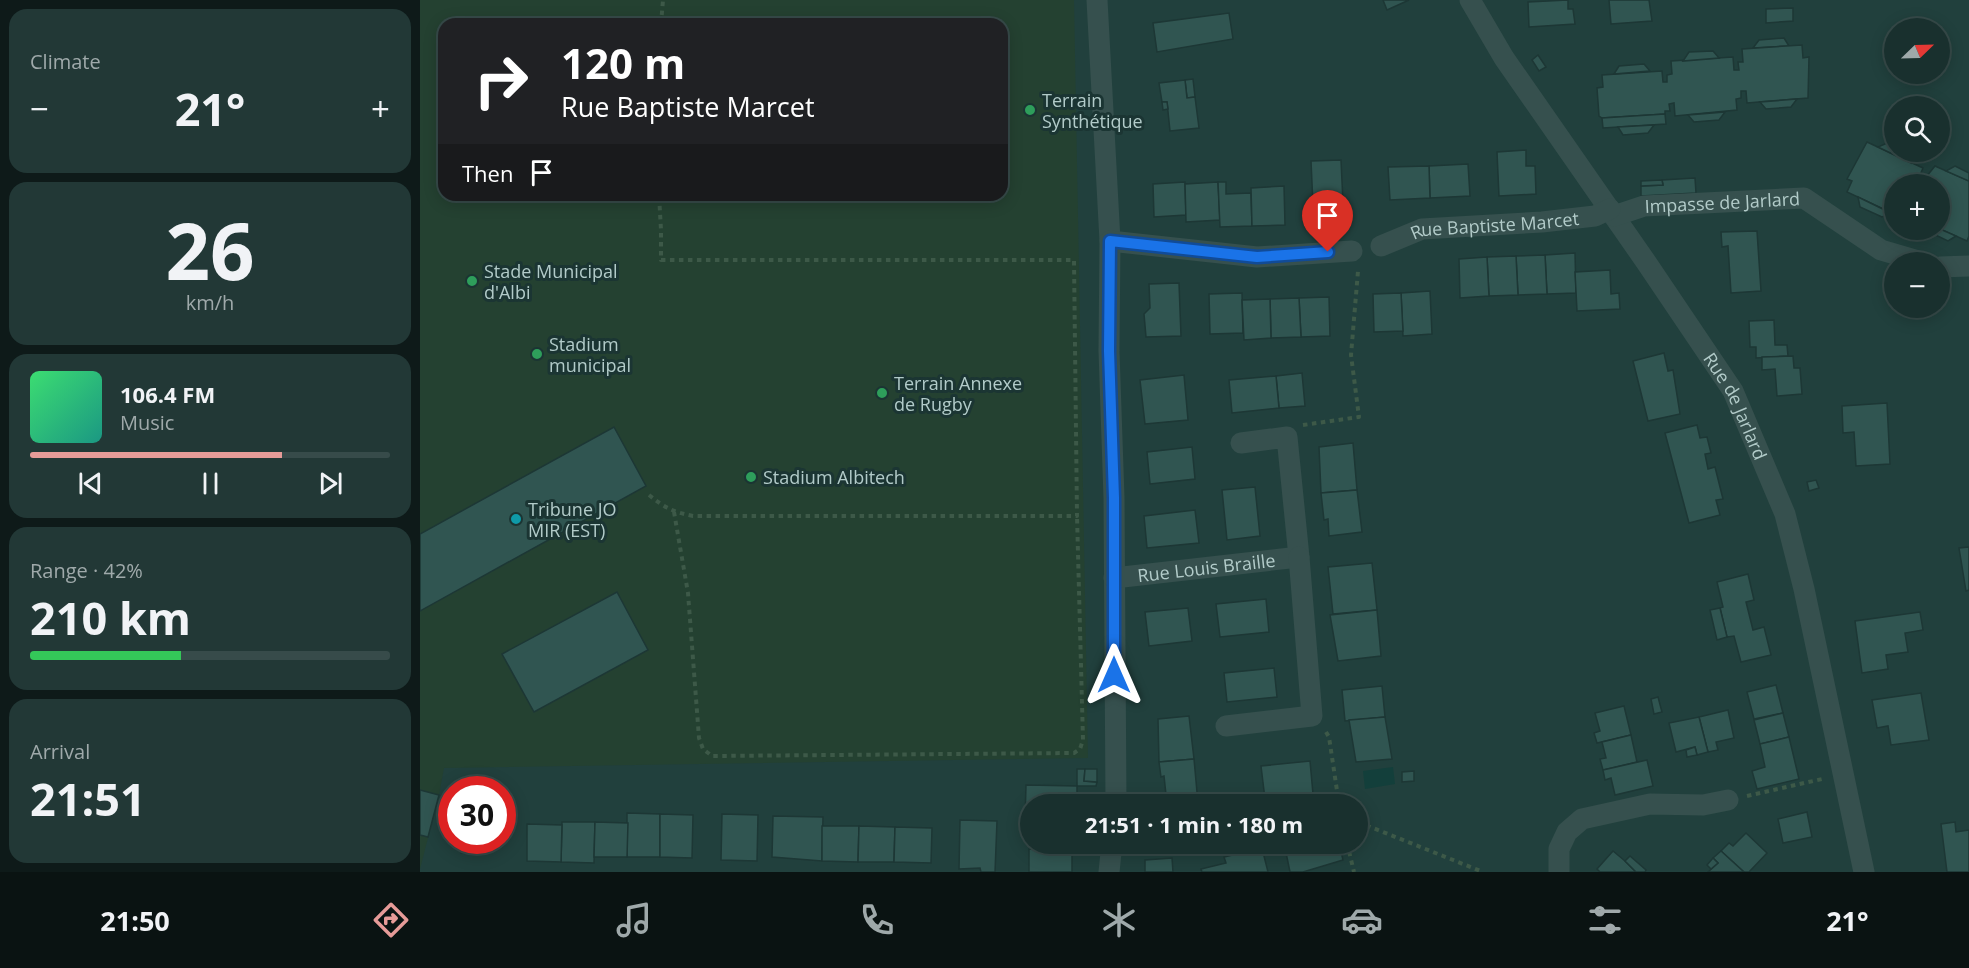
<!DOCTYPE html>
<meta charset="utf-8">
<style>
body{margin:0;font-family:"Open Sans",sans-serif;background:#223836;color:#f1f3f6;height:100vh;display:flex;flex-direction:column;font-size:22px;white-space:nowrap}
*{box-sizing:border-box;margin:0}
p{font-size:20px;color:#9fa9aa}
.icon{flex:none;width:33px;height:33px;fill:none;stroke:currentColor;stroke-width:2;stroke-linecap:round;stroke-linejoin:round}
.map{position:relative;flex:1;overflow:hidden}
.sheet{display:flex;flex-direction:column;gap:9px;padding:9px;background:#0e1a19;width:420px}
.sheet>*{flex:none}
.hud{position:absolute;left:18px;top:18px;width:570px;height:183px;border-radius:18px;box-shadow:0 3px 15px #0003,0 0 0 2px #374b4a;background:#202124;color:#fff;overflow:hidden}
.needle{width:39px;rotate:67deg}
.buttons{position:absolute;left:1464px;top:18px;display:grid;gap:12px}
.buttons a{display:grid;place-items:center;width:66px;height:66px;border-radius:50%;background:#19302e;box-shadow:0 3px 15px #0003,0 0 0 2px #374b4a;font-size:30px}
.speed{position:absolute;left:18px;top:776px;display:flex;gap:12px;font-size:30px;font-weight:700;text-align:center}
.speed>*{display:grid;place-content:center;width:78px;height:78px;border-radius:50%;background:#19302e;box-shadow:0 3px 15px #0003,0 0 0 2px #374b4a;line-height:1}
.speed .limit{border:9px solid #d22;background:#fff;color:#111}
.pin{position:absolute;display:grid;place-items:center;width:51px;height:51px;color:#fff;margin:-62px -26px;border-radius:50% 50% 50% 0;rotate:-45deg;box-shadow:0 0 6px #0007}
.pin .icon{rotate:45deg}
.me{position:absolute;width:66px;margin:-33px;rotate:0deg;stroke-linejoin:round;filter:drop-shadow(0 0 4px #0008)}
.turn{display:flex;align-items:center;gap:21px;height:126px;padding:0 24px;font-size:27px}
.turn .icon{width:78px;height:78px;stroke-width:2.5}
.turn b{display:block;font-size:42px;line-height:51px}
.then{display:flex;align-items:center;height:57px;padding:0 24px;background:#0003;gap:12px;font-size:22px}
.big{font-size:45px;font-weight:700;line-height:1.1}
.sheet .tile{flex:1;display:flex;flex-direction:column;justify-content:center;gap:9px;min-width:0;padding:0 21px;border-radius:18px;background:#223836}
.sheet .dial{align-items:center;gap:0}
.dial b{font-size:78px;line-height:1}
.song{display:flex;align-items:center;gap:18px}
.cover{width:72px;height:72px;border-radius:9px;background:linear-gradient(135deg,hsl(140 70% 55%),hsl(170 70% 35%))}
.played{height:6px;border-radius:3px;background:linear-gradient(90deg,#e69b98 70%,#374b4a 70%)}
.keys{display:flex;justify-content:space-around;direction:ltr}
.heat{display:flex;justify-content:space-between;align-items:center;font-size:33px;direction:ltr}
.charge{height:9px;border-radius:4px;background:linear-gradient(90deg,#34c759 42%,#374b4a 0)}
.trip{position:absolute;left:600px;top:794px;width:348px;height:60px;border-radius:30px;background:#19302e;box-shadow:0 3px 15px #0003,0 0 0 2px #374b4a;font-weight:700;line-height:60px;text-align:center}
.dock{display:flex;height:96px;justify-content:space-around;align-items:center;background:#0a1312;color:#9fa9aa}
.dock .icon{width:42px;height:42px}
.dock .active{color:#e69b98}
.dock b{font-size:27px;color:#f1f3f6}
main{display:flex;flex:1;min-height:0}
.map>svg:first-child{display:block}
</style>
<main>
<section class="sheet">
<div class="tile"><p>Climate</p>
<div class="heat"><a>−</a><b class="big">21°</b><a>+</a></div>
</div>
<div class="tile dial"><b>26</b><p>km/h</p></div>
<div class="tile">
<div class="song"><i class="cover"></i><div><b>106.4 FM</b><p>Music</p></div></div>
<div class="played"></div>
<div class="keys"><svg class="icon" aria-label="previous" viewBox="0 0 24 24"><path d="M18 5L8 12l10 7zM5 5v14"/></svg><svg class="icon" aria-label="pause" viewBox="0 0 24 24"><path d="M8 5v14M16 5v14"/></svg><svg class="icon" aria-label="next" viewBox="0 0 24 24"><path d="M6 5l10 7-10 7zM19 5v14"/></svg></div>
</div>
<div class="tile"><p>Range · 42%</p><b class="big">210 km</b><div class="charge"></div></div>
<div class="tile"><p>Arrival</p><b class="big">21:51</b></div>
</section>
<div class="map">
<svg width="1549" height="872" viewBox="0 0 1549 872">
<rect width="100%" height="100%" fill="#21403d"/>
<path fill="#244131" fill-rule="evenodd" d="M0,0H654L668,758L24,768L19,795L0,869ZM24,24H582V195H24Z"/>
<path fill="#133f3b" d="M973,767L975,784L945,789L943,771Z"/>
<g fill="#305551" stroke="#1d3735" stroke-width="1.5">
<path d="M963,0H989L967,10Z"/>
<path d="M1148,0V9H1153L1155,24L1109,27L1108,2Z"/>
<path d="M1189,0H1229L1232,21L1191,24Z"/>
<path d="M1373,8V21L1346,23V9Z"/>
<path d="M809,13L813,39L737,52L733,23Z"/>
<path d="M1364,38L1369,46L1333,48L1339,40Z"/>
<path d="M1382,45L1383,58L1389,57L1388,98L1327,103L1326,91H1321V98L1316,99L1317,110L1255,116L1254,103L1249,104L1250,111H1245V114L1182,118L1179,116L1177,88L1183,87L1182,75L1242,71L1243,82H1247V75L1252,74L1251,61L1313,57L1314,70H1319L1318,62H1323L1322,49Z"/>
<path d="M1293,51L1299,58L1263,61L1269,52Z"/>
<path d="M1118,55L1126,67L1119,71L1112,60Z"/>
<path d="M1224,64L1230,71L1194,74L1199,66Z"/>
<path d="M773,79L775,97L767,98L765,80Z"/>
<path d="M765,80L767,98L775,97L779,128L750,131L747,102H742L739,83Z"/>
<path d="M1377,99L1371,107L1346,109L1340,102Z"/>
<path d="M742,102H747L748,109L743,110Z"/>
<path d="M1305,112L1299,120L1274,122L1268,115Z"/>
<path d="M1245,114L1246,124L1183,128L1182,118Z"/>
<path d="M1234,125L1228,133L1203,135L1198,127Z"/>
<path d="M1447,142L1503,168L1498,180L1502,182L1515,166L1549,181V236L1547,241L1520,229V184H1474V214L1427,192L1432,181L1427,179Z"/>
<path d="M1467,143L1474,146V152L1490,153L1491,163L1458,147Z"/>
<path d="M1106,150V166H1115L1116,194L1079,196L1077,152Z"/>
<path d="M921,160L923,203L893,205L891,161Z"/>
<path d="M1048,164L1050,196L1010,198L1009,166Z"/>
<path d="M1009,166L1010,198L970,200L968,167Z"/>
<path d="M1535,166L1549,173V181L1526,171Z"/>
<path d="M1275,178L1276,193L1221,196V186L1243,185L1242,180Z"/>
<path d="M1242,180L1243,185L1221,186V181Z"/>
<path d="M765,182L766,215L734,217L733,184Z"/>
<path d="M798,182L800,220L766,222L765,184Z"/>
<path d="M798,182H806V194L831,193L832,226L800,227Z"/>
<path d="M864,186L865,225L832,226L831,188Z"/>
<path d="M1438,197L1471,213L1462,217L1440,207Z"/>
<path d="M1520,229L1536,236L1528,241L1505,230Z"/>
<path d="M1337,231L1341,291L1311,293L1308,246L1302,247L1301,232Z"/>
<path d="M1155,253L1156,293L1127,294L1125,255Z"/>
<path d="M1125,255L1127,294L1098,295L1096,256Z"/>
<path d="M1096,256L1098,295L1069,296L1067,257Z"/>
<path d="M1067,257L1069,296L1040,298L1039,259Z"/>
<path d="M1190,270L1191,294L1199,293L1200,309L1157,311L1155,272Z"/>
<path d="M759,283L761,336L726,337L724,314L730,308L729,284Z"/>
<path d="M1010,291L1012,334L983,336L981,293Z"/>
<path d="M822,293L823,333L790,334L789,294Z"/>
<path d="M981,293L983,331L954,332L953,294Z"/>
<path d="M909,297L910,336L881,337L879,298Z"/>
<path d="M879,298L881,337L851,338L850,299Z"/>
<path d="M850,299L851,338L824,340L822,300Z"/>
<path d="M1354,320L1355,345H1367L1368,356L1336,358V347H1330L1329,321Z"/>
<path d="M1244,353L1248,371L1253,370L1260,414L1228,421L1213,361Z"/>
<path d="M1373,356L1374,368H1380L1382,394L1357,396L1355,369L1342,370V357Z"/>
<path d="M882,373L885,406L859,408L856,376Z"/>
<path d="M764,375L768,420L725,424L720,380Z"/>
<path d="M856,376L859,408L812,413L809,380Z"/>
<path d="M1467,403L1470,464L1436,466L1434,432L1423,433L1422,406Z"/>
<path d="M1277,425L1280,438L1287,437L1291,453L1285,454L1288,469L1295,467L1303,499L1296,500L1300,515L1269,523L1245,433Z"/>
<path d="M194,427L226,486L0,611V534Z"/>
<path d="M933,443L937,490L901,493L899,447Z"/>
<path d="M772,447L775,479L730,484L727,452Z"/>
<path d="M1396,480L1399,488L1389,491L1387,482Z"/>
<path d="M835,487L840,536L807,540L802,490Z"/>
<path d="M937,490L942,532L909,536L908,519L904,520L901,493Z"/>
<path d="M775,510L779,543L727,548L724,516Z"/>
<path d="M1549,547V590L1546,591L1539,548Z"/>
<path d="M952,563L957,610L913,614L908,567Z"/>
<path d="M1328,574L1334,600L1326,602L1333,630L1344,627L1351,655L1321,662L1314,636L1307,637L1300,608L1303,607L1297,582Z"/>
<path d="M197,592L228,650L114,712L82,654Z"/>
<path d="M846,599L849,632L800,637L796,604Z"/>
<path d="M768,608L772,641L729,646L725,612Z"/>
<path d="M1300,608L1307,637L1297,640L1290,610Z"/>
<path d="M957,610L961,656L918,661L910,615Z"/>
<path d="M1500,612L1503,630L1485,633L1488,652L1466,655L1468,669L1442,673L1435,621Z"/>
<path d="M854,668L857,697L807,702L804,673Z"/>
<path d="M1356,685L1363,713L1334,719L1327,692Z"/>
<path d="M962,686L965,717L925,721L922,690Z"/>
<path d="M1501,693L1509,740L1471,745L1468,726L1457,728L1452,700Z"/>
<path d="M1238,697L1242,712L1234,714L1231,699Z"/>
<path d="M1204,706L1211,735L1177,743L1174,733L1180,731L1175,713Z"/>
<path d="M1308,710L1314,738L1296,742L1298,750L1288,752L1279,717Z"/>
<path d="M1363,713L1369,737L1340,744L1334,720Z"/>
<path d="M769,716L774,759L739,762L738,719Z"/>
<path d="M965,717L972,759L936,762L929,720Z"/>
<path d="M1279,717L1288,752L1277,755L1275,747L1256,752L1249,723Z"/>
<path d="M1211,735L1217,762L1183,770L1180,759L1186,758L1182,742Z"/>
<path d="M1369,737L1379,779L1337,789L1332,771L1345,767L1340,744Z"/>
<path d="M1275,747L1277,755L1267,757L1266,750Z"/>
<path d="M774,759L778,803L747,804L744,776L741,777L739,762Z"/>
<path d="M1227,760L1233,786L1195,795L1191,778L1185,780L1183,770Z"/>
<path d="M890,761L893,794L845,799L841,766Z"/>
<path d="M657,769H665L664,781L677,782L676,786H657Z"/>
<path d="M665,769H677V782L664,781Z"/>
<path d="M994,771V781L982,782V772Z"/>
<path d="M606,785L657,786V804H610V821H605Z"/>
<path d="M0,790L19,795L8,837L0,835Z"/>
<path d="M1387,812L1392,837L1363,843L1358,819Z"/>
<path d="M207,813L240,814V857H207Z"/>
<path d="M240,814L273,815L272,858L240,857Z"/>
<path d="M302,814L338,815L337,861L301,860Z"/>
<path d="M353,816L403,817L402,861L352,857Z"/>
<path d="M540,820L577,821L575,872H561L560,868L539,869Z"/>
<path d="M142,822H175L174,863L141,862Z"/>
<path d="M175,822L208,823L207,857H174Z"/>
<path d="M1535,822L1536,832L1549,830V872H1527L1521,824Z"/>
<path d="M107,824L142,825L141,862L107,861Z"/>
<path d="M402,826H439L438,862L402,861Z"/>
<path d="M439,826L475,827L474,862H438Z"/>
<path d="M475,827L512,828L511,863L474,862Z"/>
<path d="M1326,833L1347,853L1329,872H1324L1301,851L1309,843L1313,846Z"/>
<path d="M42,840H81V841L66,853H41Z"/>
<path d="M864,843H919L923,860L883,872H870Z"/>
<path d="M842,848L848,872H782L781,869L806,863L804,857Z"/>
<path d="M609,849L652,850V872H609Z"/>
<path d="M1193,851L1205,861L1216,872H1180L1177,869Z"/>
<path d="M1301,851L1324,872H1288L1298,863L1293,858Z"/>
<path d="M1210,856L1226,870L1225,872H1216L1205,861Z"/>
<path d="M752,858L753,872H725V860Z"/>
<path d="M1293,858L1298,863L1291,869L1287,865Z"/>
</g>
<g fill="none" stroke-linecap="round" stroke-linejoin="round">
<g stroke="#3d5948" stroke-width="4" stroke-dasharray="4.5 4.5" stroke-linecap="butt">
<path d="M241,24L243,0"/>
<path d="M883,425L939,417L931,355L938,271"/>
<path d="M229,495C245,508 253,512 273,516H657L654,260H241V230L239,195"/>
<path d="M254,512L268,593L279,738L283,749L292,756L654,753L660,749L663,740L657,516"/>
<path d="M906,732L909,737L919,804"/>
<path d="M1327,796L1402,779"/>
<path d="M938,822L1063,872"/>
<path d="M927,843L934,872"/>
</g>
<g stroke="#36504e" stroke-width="21">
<path d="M677,0L690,241L689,351L694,498L696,804"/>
<path id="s1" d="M1050,0L1084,58L1226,262L1313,391L1365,514L1384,589L1444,872"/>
<path id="s2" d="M1194,216L1224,206L1384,198L1461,250L1502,262"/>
<path d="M690,241L837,257L932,251"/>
<path id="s3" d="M961,246L1002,229L1122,222L1175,216L1190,209"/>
<path d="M1520,267L1549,266"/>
<path id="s4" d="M694,578L879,557L867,437L821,443"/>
<path d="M806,726L892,716L879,557"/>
<path d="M689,872L692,843"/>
<path d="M1139,872V849L1147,832L1162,819L1230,804L1283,805L1308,800"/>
</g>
</g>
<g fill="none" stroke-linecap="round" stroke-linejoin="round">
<defs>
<path id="route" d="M694,675V498L689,351L690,241L837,257L908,252"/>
</defs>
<use href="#route" stroke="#114b97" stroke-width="15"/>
<use href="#route" stroke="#1a73e8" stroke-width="10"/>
</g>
<g fill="#2e9e5b" stroke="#1b3533" stroke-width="2">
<circle cx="610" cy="110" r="6"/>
<circle cx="52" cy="281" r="6"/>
<circle cx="117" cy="354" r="6"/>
<circle cx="462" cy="393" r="6"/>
<circle cx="331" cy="477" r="6"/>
</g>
<circle fill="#0f9aa8" stroke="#1b3533" stroke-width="2" cx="96" cy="519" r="6"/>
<g text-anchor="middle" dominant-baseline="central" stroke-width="6" stroke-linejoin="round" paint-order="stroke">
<g font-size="18" fill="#b2cbc9" stroke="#1b3533" text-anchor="start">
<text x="622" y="100">Terrain<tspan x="622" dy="21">Synthétique</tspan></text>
<text x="64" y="271">Stade Municipal<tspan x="64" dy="21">d'Albi</tspan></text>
<text x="129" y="344">Stadium<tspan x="129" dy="21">municipal</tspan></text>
<text x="474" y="383">Terrain Annexe<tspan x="474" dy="21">de Rugby</tspan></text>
<text x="343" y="477">Stadium Albitech</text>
<text x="108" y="509">Tribune JO<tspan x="108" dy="21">MIR (EST)</tspan></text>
</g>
<g font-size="18" fill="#b2cbc9" stroke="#1b3533">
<text stroke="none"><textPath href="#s2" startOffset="110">Impasse de Jarlard</textPath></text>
<text stroke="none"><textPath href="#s3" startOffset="117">Rue Baptiste Marcet</textPath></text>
<text stroke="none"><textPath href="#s1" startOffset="486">Rue de Jarlard</textPath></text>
<text stroke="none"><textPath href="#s4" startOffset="93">Rue Louis Braille</textPath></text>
</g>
</g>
</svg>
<div class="buttons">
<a><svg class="needle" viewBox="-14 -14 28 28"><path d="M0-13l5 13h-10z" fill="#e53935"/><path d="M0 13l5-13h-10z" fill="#9fa9aa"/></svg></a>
<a><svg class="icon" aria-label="search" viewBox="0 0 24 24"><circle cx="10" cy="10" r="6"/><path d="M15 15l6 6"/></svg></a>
<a>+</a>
<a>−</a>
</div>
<div class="speed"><div class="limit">30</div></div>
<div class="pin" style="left:908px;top:252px;background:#d93025"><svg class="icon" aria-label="arrive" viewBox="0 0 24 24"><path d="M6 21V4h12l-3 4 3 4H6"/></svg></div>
<svg class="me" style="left:694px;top:675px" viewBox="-20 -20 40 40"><path d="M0-17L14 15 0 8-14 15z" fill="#1a73e8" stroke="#fff" stroke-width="4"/></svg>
<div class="trip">21:51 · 1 min · 180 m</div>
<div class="hud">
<div class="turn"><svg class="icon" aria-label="right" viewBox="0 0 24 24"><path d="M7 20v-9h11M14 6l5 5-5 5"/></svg><div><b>120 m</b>Rue Baptiste Marcet</div></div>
<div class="then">Then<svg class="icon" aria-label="arrive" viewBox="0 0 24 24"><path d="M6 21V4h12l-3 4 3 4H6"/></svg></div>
</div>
</div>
</main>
<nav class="dock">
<b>21:50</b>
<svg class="icon active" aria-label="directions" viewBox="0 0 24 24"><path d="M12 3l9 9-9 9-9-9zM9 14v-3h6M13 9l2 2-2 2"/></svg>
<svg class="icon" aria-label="music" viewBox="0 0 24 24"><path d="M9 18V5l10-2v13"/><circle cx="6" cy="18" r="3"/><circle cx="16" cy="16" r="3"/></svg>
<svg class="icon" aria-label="phone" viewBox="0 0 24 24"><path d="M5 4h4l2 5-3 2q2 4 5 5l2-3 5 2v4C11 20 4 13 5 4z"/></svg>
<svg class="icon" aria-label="climate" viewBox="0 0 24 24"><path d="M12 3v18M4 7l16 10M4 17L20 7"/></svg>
<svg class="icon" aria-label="car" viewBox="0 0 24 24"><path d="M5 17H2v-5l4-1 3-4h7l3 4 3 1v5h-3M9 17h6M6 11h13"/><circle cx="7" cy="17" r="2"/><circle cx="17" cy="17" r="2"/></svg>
<svg class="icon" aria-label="filters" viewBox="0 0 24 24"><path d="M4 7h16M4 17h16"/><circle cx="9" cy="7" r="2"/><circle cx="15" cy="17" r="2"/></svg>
<b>21°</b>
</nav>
